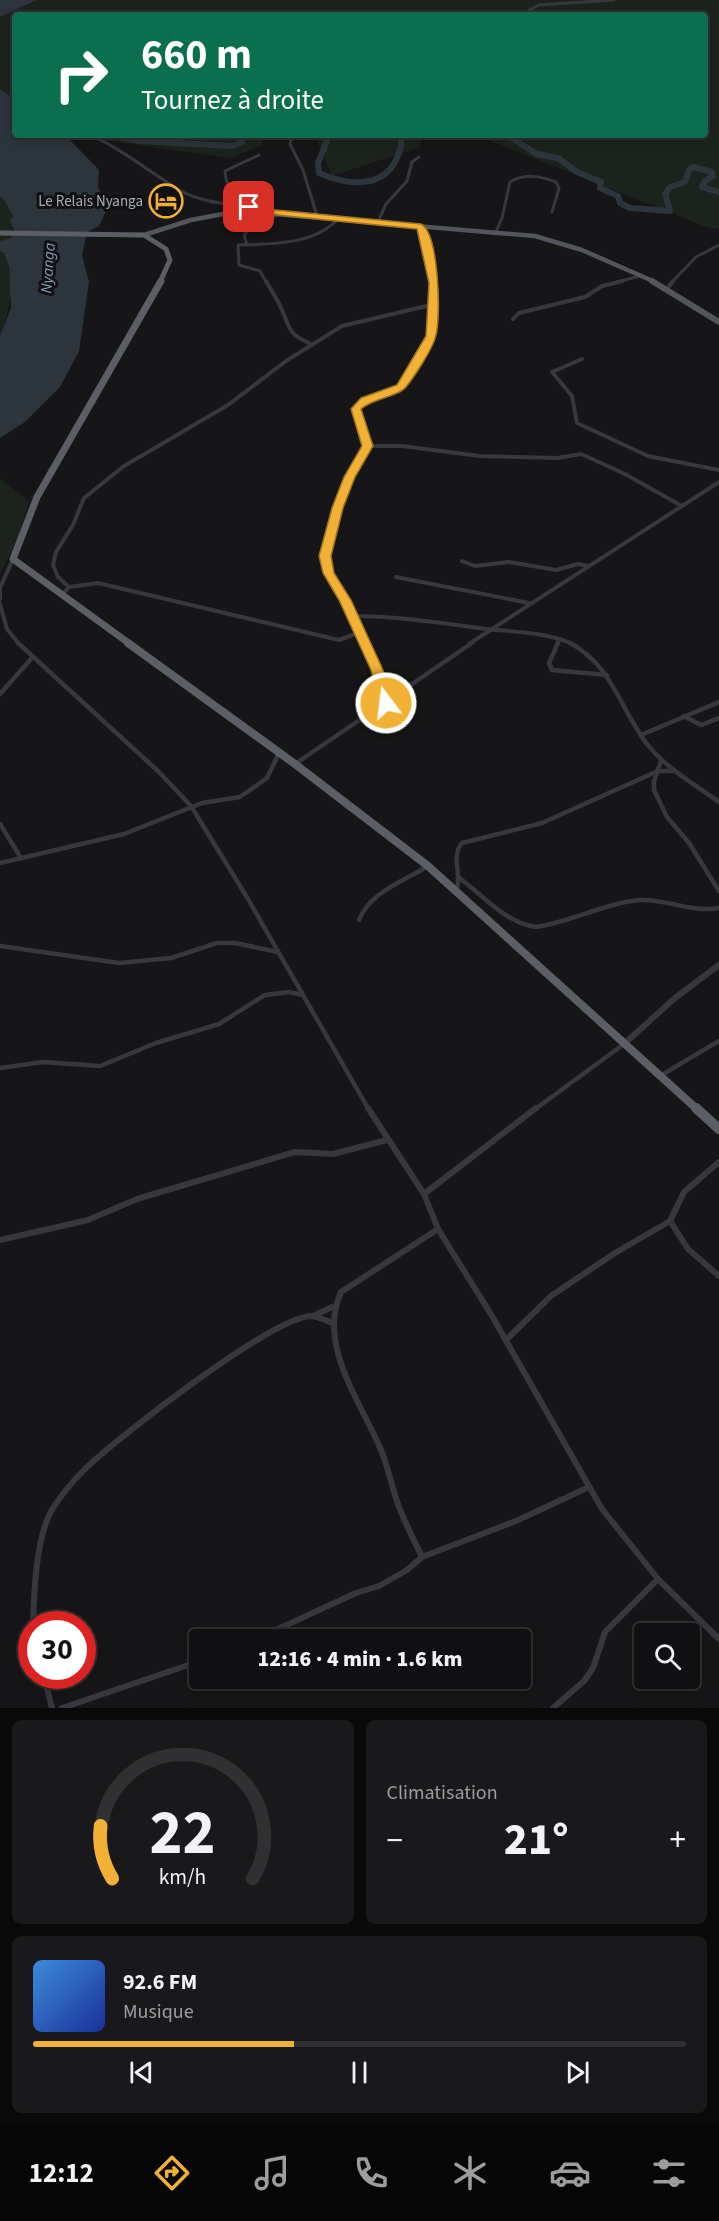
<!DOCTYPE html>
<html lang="fr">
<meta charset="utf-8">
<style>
body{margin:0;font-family:"Source Sans 3",sans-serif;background:#19191b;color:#f1f3f6;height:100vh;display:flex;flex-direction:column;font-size:22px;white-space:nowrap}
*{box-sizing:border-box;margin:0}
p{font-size:20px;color:#9c9d9f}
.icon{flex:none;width:33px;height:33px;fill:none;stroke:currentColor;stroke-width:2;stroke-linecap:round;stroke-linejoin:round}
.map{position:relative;height:1708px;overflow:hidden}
.details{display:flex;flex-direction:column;gap:12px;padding:12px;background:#09090a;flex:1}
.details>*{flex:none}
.hud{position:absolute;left:12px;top:12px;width:696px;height:126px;border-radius:6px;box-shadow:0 3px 15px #0003,0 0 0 2px #303032;background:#0b6e4f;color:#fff;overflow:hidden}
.tools{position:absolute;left:634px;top:1623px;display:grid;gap:12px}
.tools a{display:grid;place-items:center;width:66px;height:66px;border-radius:6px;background:#101012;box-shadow:0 3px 15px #0003,0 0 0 2px #303032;font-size:30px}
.speed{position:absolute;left:18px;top:1611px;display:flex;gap:12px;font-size:30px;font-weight:700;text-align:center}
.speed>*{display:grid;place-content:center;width:78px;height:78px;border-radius:50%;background:#101012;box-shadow:0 3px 15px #0003,0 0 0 2px #303032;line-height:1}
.speed .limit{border:9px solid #d22;background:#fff;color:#111}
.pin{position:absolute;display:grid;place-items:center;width:51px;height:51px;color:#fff;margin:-26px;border-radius:12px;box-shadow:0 3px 9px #0006}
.me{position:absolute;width:66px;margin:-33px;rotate:345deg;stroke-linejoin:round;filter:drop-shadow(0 0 4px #0008)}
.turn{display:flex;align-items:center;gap:21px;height:126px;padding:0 30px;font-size:27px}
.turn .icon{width:78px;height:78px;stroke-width:2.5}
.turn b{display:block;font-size:42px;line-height:51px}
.big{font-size:45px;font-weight:800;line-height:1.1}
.details .tile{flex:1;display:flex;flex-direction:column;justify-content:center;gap:9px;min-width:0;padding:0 21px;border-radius:9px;background:#19191b}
.details .dial{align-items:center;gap:0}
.dial svg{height:156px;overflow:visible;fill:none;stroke:#303032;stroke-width:7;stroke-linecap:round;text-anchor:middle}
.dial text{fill:#f1f3f6;stroke:none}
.song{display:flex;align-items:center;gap:18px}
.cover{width:72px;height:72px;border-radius:9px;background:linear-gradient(135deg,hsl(210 70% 55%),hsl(230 70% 35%))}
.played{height:6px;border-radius:3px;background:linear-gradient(90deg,#f2b134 40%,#303032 40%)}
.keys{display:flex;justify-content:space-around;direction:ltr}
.heat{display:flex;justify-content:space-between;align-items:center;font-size:33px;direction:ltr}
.details .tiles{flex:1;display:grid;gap:12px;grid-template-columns:1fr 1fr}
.tile:last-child{grid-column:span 2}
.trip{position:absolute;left:189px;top:1629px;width:342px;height:60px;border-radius:6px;background:#101012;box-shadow:0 3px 15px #0003,0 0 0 2px #303032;font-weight:800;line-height:60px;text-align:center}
.tabs{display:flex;height:96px;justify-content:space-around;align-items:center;background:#060607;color:#9c9d9f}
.tabs .icon{width:42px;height:42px}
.tabs .current{color:#f2b134}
.tabs b{font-size:27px;color:#f1f3f6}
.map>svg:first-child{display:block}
</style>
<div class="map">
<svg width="719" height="1708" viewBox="0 0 719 1708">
<rect width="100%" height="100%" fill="#161618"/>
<g fill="#1c231d">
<path d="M37,0H719V229L709,228L476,135H705V15H15V99L0,89V17Z"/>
<path d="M65,135H264L262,145L230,158Z"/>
<path d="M315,135H422L420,147L332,176Z"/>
<path d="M0,197C13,205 16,225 11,238L0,241Z"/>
<path d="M0,251L4,252C15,282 11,307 0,336Z"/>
<path d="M0,478L29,502L17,539L0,574Z"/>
</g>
<g fill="#2c353c">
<path d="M0,0H37L0,17Z"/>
<path d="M0,89L15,99V135H65L99,170L98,187L107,209L99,226L87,232L82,255L89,282L79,351L60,387L25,422L0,438V336L11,308L9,267L4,253L0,251V241L11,238L14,229L10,222L13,216L5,201L0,197Z"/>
</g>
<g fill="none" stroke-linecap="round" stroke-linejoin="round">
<g stroke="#2c353c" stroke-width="6">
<path d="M110,135L140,141L232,146L242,142L239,135"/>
<path d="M321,135L327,141L318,163L319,173C346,185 383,190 397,158C400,150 403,143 400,135"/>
<path d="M507,135L537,154L558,158L577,172L601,182L600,188L618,196L620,203L630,208L670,211L665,194L670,187L685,182L689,170L693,167L712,172L713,176L704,182L702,187L719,192"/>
</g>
<g stroke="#37383d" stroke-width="3">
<path d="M520,15L539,5L614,0"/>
<path d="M90,135C123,149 150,173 181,191C201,202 227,204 249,207"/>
<path d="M292,135L290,144L303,170L317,216"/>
<path d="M259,155L225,171C226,196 245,202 265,211"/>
<path d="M378,222L386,204L407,181L412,162L419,157"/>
<path d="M421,227L434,282"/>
<path d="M495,234L502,218L510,182C525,173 540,176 556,182L559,188L552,212"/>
<path d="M247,245L244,235L255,224L278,215"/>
<path d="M266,282L260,271L239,265L238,245C271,244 314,245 338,219"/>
<path d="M617,282L640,276"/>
<path d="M672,282L696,257L719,245"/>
</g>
<g stroke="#37383d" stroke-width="4">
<path d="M266,281C271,290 278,300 282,310C291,330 288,334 311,344"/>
<path d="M667,289L673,281"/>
<path d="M513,319L519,313L585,297L602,286L623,281"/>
<path d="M582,359L552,372L572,396L577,423L648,456L719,470"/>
<path d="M368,446H402L480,456L557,458L581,454L625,474L680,505"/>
<path d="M462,561L475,566L509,562L556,570L578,564L588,566"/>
<path d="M396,577L529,603"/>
<path d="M69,587L58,577L53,565L56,552L73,525L84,498L124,466L228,405L286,361L342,326L435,304"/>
<path d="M62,595L69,587L98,583L339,640L358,633"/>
<path d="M0,600V588L13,559"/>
<path d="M0,604L7,629L19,644"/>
<path d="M352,616C397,616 441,623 486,629C515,632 546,632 573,644"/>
<path d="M365,644L325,562C328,520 347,482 368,446L356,409L365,400L400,387L431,336L433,281"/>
<path d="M469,644L719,482"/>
<path d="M557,644L559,640"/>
</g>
<g stroke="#37383d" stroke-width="4.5">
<path d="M18,643L158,771L191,806L248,899L369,1110"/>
<path d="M364,643L386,703"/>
<path d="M558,643L549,663L552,670L607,675"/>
<path d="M570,643C612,665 620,709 647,744C666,768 694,784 719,802"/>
<path d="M0,694L32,658"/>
<path d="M684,716L701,725L719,718"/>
<path d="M641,735L719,702"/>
<path d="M661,761L654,781V790L667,817L689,843L719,891"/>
<path d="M295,764L472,643"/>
<path d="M0,824L21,858"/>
<path d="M0,863L124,834L202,803L240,797L267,778L279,753"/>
<path d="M458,877C482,894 505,923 536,927C571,922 605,903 640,900C668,899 692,913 719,908"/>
<path d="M456,891C463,875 450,857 462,843L542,823L658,771H673"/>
<path d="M359,920C370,892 404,881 428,866"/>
<path d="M0,946L119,963L171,958L217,943H235L278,952"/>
<path d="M0,1068L43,1062L100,1066L156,1043L219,1024L265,995L289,992L302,995"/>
<path d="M660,1076L719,1041"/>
<path d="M534,1110L624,1044"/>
</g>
<g stroke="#37383d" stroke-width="6">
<path d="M368,1108L424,1194L438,1229L492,1316L602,1509L658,1579L719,1639"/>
<path d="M424,1194L536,1108"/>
<path d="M670,1221L688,1249L719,1276"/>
<path d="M438,1229L341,1292C317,1345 361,1402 381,1450C389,1469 392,1489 399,1507C406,1524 414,1541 422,1557L516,1521L589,1487"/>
<path d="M0,1240L88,1220L137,1199L295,1152L333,1154L387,1140"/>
<path d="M313,1316L332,1307"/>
<path d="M506,1340L551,1296L615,1253L670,1221L684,1192L719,1162"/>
<path d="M33,1624C34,1592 36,1535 53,1508C62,1494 74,1480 85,1469C118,1437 271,1318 311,1316C318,1316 326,1321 333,1323"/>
<path d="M254,1640L356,1593L379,1586L407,1570L422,1557"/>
<path d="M44,1676L52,1708"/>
<path d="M62,1708L200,1661"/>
<path d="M553,1708L584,1681L593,1668L605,1632L658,1579"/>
</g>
<path stroke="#37383d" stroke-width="6" d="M624,1044L675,998L719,965"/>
<path stroke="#53555c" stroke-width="4.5" d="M144,235L191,220L239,211L535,236L582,250L655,282"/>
<path stroke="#53555c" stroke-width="6" d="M652,281L719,322"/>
<path stroke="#5b5e65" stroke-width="5" d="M0,233L144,235L166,249L170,260L160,282"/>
<path stroke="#5b5e65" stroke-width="7" d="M130,644L13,559L37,497L161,281"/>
<path stroke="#5b5e65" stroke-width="8" d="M128,643L295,764L428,866L698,1110"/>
<path stroke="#5b5e65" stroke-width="10" d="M696,1108L719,1129"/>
</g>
<path fill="#f2b134" stroke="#9d7322" stroke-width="1.5" d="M249,204L266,209L421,224C439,233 441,316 436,335C434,347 414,377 406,387C398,397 373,398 361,409L373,446L355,477L343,508L331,556L334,573L351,600L383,670L393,703L386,708L380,703L371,670L339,600L323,573L319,556L332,508L344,477L362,446L351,409L361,398L397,385L426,336L429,283L417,229L266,214L246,209L245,207Z"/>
<defs>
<symbol id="hotel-ring" viewBox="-11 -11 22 22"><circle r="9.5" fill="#111113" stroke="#f2b134" stroke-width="1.5"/><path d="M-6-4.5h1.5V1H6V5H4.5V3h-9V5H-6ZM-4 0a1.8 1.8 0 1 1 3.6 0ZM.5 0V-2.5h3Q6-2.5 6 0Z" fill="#f2b134"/></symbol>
</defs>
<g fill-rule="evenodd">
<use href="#hotel-ring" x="147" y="182" width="38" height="38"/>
</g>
<g text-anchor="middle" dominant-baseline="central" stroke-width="6" stroke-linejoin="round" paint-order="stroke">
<g font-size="15" fill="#a8adb8" stroke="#111113" text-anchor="end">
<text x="143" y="201">Le Relais Nyanga</text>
</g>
<g font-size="16" font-style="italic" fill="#7f9bb3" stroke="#111113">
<text transform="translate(48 268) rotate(-86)">Nyanga</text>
</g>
</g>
</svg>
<div class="tools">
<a><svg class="icon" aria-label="search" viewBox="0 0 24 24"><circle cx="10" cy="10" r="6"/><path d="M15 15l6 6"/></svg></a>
</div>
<div class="speed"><div class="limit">30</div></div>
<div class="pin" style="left:249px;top:207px;background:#d93025"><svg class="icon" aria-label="arrive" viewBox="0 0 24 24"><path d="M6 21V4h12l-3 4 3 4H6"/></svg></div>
<svg class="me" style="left:386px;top:703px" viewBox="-20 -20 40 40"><circle r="17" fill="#f2b134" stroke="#fff" stroke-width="3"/><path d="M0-11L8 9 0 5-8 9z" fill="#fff"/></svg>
<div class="trip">12:16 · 4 min · 1.6 km</div>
<div class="hud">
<div class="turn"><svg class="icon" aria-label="right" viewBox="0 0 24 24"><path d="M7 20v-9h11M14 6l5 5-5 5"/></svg><div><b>660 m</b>Tournez à droite</div></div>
</div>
</div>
<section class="details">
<div class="tiles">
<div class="tile dial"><svg viewBox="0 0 100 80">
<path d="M14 69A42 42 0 1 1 86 69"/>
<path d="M14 69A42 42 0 0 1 8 42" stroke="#f2b134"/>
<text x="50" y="56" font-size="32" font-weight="700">22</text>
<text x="50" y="72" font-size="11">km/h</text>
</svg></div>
<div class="tile"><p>Climatisation</p>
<div class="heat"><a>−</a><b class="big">21°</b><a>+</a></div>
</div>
<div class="tile">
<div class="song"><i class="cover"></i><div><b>92.6 FM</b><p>Musique</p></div></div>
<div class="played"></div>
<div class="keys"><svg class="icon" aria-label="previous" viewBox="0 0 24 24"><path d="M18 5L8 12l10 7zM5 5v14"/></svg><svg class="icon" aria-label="pause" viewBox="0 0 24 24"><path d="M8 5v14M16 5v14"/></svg><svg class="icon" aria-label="next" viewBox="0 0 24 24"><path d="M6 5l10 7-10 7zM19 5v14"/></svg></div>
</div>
</div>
</section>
<nav class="tabs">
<b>12:12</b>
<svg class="icon current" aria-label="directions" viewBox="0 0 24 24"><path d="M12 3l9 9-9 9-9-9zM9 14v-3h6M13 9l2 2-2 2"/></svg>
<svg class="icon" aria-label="music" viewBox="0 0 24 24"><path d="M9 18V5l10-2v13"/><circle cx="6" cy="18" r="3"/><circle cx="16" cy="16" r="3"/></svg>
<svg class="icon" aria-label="phone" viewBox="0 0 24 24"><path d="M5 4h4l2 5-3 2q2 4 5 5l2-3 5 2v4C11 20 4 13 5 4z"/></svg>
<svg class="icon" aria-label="climate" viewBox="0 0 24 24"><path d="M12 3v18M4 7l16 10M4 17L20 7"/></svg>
<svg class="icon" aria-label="car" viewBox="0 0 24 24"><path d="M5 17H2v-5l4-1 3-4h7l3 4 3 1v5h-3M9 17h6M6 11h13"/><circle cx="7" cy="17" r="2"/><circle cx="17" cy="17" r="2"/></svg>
<svg class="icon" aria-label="filters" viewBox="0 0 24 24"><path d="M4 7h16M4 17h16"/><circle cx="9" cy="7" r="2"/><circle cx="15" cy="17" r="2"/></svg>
</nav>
